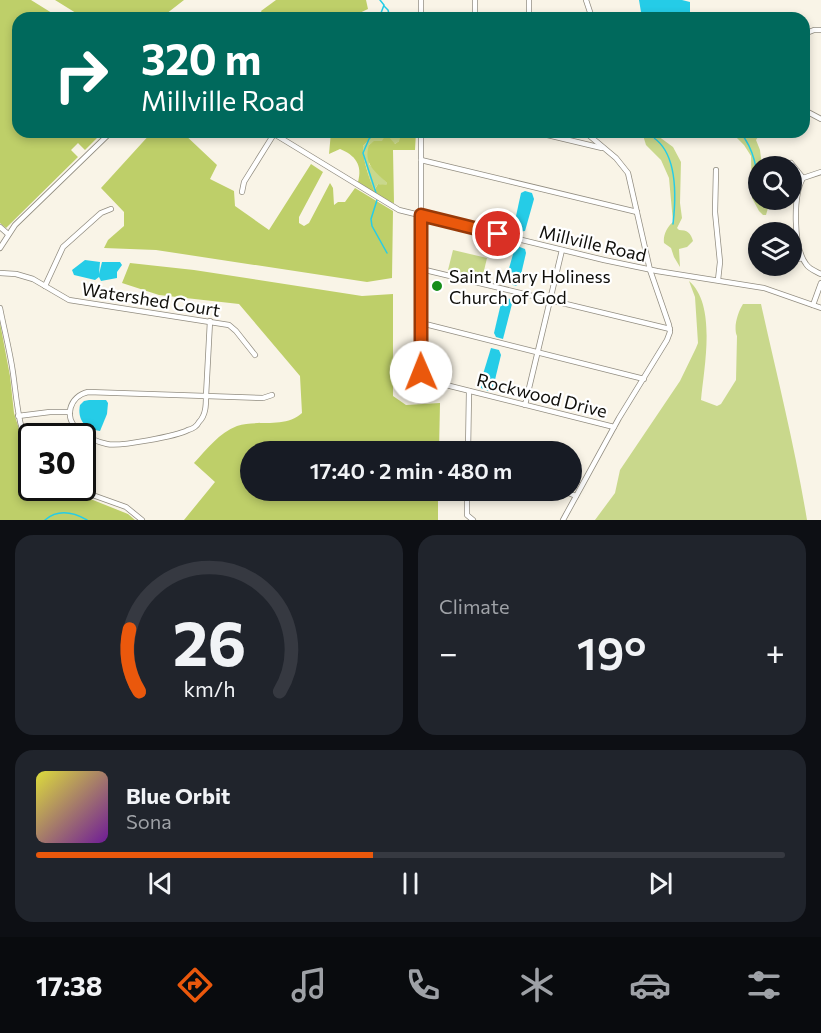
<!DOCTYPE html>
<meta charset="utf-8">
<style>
body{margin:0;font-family:Commissioner,sans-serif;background:#20242c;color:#f1f3f6;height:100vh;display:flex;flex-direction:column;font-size:22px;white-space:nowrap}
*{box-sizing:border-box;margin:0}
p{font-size:20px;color:#9ea1a6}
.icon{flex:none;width:33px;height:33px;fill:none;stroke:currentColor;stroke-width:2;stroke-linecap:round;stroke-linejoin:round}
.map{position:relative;height:520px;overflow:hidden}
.sheet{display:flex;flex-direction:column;gap:15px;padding:15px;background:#0d0f14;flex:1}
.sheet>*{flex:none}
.guide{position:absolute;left:12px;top:12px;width:798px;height:126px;border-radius:18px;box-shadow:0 3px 9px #0003;background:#00695c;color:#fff;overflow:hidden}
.tools{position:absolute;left:748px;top:156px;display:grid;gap:12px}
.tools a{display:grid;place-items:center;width:54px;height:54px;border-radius:50%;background:#171b24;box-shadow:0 3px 9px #0003;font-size:30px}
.speed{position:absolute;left:18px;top:423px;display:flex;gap:12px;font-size:30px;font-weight:700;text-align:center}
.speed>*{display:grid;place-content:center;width:78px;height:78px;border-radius:50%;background:#171b24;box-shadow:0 3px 9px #0003;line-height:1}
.speed .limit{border:3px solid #111;border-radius:9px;background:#fff;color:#111}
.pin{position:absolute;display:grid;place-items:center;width:51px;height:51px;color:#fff;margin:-26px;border:3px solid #fff;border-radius:50%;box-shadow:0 2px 6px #0007}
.me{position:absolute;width:66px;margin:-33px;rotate:359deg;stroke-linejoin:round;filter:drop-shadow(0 0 4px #0008)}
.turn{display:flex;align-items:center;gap:21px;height:126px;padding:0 30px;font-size:27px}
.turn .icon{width:78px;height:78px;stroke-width:2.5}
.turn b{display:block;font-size:42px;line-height:51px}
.big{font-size:45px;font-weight:600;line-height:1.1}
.sheet .tile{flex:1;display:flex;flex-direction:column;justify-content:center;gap:9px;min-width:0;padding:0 21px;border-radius:18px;background:#20242c}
.sheet .dial{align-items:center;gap:0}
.dial svg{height:156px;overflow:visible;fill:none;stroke:#363941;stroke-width:7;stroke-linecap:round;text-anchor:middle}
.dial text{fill:#f1f3f6;stroke:none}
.song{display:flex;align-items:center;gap:18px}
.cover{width:72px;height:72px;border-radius:9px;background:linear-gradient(135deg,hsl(60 70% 55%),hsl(280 70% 35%))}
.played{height:6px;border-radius:3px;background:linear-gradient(90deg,#ea580c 45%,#363941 45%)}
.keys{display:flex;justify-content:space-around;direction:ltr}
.heat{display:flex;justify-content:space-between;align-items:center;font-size:33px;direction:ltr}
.sheet .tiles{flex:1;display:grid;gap:15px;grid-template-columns:1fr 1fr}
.tile:last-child{grid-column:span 2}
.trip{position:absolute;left:240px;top:441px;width:342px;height:60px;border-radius:30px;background:#171b24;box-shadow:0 3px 9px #0003;font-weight:600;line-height:60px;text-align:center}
.tab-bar{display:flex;height:96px;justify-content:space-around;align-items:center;background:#090b0e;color:#9ea1a6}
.tab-bar .icon{width:42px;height:42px}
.tab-bar .on{color:#ea580c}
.tab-bar b{font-size:27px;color:#f1f3f6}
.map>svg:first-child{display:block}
</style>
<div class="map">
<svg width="821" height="520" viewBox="0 0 821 520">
<rect width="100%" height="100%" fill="#f9f4e7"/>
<g fill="#c9d88c">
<path d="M376,132H400L399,141L395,144C388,140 375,140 369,145V164L387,183L386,186L378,184L373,192C370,176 363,162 363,146Z"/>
<path d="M642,132H647L648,136L655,139L652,132H661L658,136L673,147L681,162L680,203L682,218L677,228L679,230C687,230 691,233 693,241L687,247L679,249L680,267L674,257L671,248L664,243C663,235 667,227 673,222L669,178L661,160L646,145Z"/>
<path d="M731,132H780L758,137L756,140L760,150L762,166H759V200H778L770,201L766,215H763L759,211L752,198L751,156L744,145Z"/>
<path d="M453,250L487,258L482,279L448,270Z"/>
<path d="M689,281C717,305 704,367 701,400L717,406L721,404L736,380L737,336C733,327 738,312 743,304H761C777,376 795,447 807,520H595L615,493L620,470L680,381L696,348L698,343L695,297Z"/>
</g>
<g fill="#becf69">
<path d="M0,0H31L60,18H18V132H103L85,150L78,143L71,150L78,157L6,228L0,223Z"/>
<path d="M55,0H184L166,14V18H84Z"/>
<path d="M276,0H366L368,9L349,18H264L261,11Z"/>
<path d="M152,132H182L217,165L210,179L234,191L235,206L269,230L311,164L323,172L299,217V223L304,226L309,223L330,183L333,188L334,205L338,202H345L355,188L393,211L392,278L367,282L156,250L104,248L108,240L124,226V212L101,188Z"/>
<path d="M331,132H376L363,146C363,162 369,176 374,191L378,184L386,185L387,183C375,171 363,164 369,145L374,141H382L385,136H388L395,144L399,141L400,132H416L415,150H393L394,203L388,202L358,182C363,165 355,155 340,149L329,154Z"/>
<path d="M130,263L194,270L362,296L393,294V396L406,405L440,403L439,451L250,452V490L438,491V520H184L215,482L194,463C207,449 219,433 237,426C258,419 285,429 302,413L300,376L239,304L159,295L122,283Z"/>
<path d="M0,323L10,376L14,413L28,458L31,462L32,488H63L128,514L135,520H0Z"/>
</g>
<g fill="#25cce7">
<path d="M682,0L690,2V18H640L641,12L639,0Z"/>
<path d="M525,191L532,193L534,199L525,231L517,232L513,230L521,193Z"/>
<path d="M517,246L525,249L526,253L519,283L516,286L507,283L506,279L515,247Z"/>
<path d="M85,260L100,262L99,274L102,262H120L122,265L117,272V278L101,281L99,277L95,280L74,275L72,270Z"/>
<path d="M505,297L513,300L503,339L496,337L494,333L502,299Z"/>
<path d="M491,348L499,350L501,355L493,388L488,391L481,388L480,384Z"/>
<path d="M89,400H106L108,403L107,414L100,431C85,429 77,420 80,405L84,401Z"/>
</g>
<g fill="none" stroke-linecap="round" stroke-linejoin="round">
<g stroke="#25cce7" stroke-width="1.5">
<path d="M380,0L384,5L381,13"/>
<path d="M384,6L388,10L390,18"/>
<path d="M740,132C755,150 759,176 758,199"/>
<path d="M654,138C678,155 676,198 673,224"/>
<path d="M376,193L363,153L369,139L376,132"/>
<path d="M377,200L371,219L372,226L387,253"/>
<path d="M45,520C58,509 73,512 87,520"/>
</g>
<defs>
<g id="minor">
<path d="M586,0L592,18"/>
<path d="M421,18V0"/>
<path d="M475,18V0"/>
<path d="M529,18V0"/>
<path d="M804,34L814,30H821"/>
<path d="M804,110L821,119"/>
<path d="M271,132L399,210L604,260L657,271L764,288L821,308"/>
<path d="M421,132V370L424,377L430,381L614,427"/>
<path d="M535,132L602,148"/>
<path d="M421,160L637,212"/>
<path d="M791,163L803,178"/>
<path d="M716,170L715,212L720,262L718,280"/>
<path d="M821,172L803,178C793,195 793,247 806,264C809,269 815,271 821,274"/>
<path d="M242,192L244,182L274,134"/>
<path d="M0,227L8,234"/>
<path d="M0,248L15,225L111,132"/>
<path d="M792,261L802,258"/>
<path d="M421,269L670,329"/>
<path d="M0,273L16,274L33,279L69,300L229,325L236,331L255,355"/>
<path d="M45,286L63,247L101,213L111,209"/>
<path d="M813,305L821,283"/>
<path d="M0,308C4,329 10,351 13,373C17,401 18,429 32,455"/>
<path d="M210,321L206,396L263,398L272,395"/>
<path d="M421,323L644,379"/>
<path d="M88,392L206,396C206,405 206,415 199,422C197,426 192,429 188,430C177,436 119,447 107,444C98,442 84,437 78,430C63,417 70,396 88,392Z"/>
<path d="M525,405L562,250"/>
<path d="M18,416L50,412H70"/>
<path d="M468,452L469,391"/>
<path d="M73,488L126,507L142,520"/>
<path d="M467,490V515L473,520"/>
<path d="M561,490L576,496"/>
<path d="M563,520L619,418L667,340L670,332L669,325L650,270L628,173L616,158L585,132"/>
</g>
</defs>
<use href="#minor" stroke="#928d81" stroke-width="6"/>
<use href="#minor" stroke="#fff" stroke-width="4.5"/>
</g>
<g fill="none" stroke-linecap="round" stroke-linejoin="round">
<defs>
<path id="route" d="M421,372V215L498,234"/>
</defs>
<use href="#route" stroke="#983908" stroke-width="15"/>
<use href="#route" stroke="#ea580c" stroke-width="10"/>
</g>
<circle fill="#168e19" stroke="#fff" stroke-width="2" cx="437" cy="286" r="6"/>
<g text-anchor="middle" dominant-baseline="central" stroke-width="4.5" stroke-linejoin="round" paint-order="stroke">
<g font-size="18" fill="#0f0e0a" stroke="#fff">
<text transform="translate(593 243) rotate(13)">Millville Road</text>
<text transform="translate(151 299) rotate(9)">Watershed Court</text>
<text transform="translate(542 395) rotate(14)">Rockwood Drive</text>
</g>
<g font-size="18" fill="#0f0e0a" stroke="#fff" text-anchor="start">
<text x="449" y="276">Saint Mary Holiness<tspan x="449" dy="21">Church of God</tspan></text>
</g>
</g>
</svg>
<div class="tools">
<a><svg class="icon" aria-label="search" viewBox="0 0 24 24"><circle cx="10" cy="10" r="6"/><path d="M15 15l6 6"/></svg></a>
<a><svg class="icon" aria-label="layers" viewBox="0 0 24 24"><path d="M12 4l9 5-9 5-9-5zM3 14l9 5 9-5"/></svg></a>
</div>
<div class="speed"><div class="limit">30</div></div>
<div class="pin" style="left:498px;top:234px;background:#d93025"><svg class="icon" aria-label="arrive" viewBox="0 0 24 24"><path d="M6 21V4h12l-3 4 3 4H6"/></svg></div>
<svg class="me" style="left:421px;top:372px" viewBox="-20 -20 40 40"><circle r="19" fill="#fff"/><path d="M0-13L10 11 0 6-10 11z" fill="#ea580c"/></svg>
<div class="trip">17:40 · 2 min · 480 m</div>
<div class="guide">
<div class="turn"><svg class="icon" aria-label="right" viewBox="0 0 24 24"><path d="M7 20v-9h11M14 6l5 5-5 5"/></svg><div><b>320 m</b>Millville Road</div></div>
</div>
</div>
<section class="sheet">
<div class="tiles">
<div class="tile dial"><svg viewBox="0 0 100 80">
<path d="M14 69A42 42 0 1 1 86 69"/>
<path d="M14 69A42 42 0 0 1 9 37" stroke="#ea580c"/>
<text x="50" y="56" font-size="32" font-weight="700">26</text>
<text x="50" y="72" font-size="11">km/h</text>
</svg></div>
<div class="tile"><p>Climate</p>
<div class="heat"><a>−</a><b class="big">19°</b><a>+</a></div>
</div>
<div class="tile">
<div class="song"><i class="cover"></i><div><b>Blue Orbit</b><p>Sona</p></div></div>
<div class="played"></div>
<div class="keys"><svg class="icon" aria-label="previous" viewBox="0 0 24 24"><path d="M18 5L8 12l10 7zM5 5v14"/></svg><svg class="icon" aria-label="pause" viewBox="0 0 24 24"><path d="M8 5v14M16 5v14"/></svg><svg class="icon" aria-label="next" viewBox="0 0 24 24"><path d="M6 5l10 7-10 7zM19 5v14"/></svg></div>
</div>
</div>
</section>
<nav class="tab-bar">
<b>17:38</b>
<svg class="icon on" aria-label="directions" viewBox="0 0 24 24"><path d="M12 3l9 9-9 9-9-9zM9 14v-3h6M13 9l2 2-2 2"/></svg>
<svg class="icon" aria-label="music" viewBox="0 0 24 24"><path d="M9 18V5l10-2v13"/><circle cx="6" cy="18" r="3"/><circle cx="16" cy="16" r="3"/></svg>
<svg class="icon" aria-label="phone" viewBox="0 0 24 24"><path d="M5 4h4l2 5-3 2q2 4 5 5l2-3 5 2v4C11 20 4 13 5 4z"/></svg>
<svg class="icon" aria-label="climate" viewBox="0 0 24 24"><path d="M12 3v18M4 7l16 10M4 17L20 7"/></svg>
<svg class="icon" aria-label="car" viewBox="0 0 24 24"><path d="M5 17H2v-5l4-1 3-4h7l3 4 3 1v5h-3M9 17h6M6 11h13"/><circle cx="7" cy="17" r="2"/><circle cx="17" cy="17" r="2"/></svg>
<svg class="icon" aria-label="filters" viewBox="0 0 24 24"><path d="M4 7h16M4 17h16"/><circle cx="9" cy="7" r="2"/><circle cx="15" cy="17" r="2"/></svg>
</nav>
